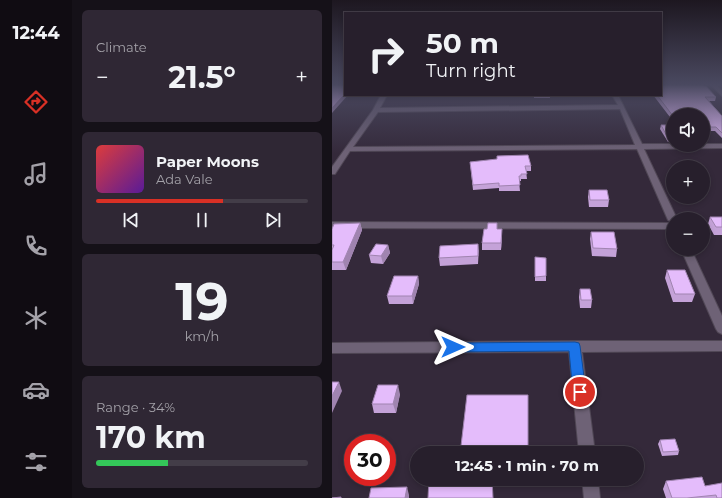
<!DOCTYPE html>
<meta charset="utf-8">
<style>
body{margin:0;font-family:Montserrat,sans-serif;background:#2f2734;color:#f1f3f6;height:100vh;display:flex;flex-direction:column;font-size:15px;white-space:nowrap}
*{box-sizing:border-box;margin:0}
p{font-size:13px;color:#a4a2a9}
.icon{flex:none;width:22px;height:22px;fill:none;stroke:currentColor;stroke-width:2;stroke-linecap:round;stroke-linejoin:round}
.map{position:relative;flex:1;overflow:hidden}
.side{display:flex;flex-direction:column;gap:10px;padding:10px;background:#151118;width:260px}
.side>*{flex:none}
.banner{position:absolute;left:12px;top:12px;width:318px;height:84px;border-radius:0px;box-shadow:0 2px 6px #0003,0 0 0 1px #433d48;background:#271f2c;color:#f1f3f6;overflow:hidden}
.controls{position:absolute;left:334px;top:108px;display:grid;gap:8px}
.controls a{display:grid;place-items:center;width:44px;height:44px;border-radius:50%;background:#271f2c;box-shadow:0 2px 6px #0003,0 0 0 1px #433d48;font-size:20px}
.speed{position:absolute;left:12px;top:434px;display:flex;gap:8px;font-size:20px;font-weight:700;text-align:center}
.speed>*{display:grid;place-content:center;width:52px;height:52px;border-radius:50%;background:#271f2c;box-shadow:0 2px 6px #0003,0 0 0 1px #433d48;line-height:1}
.speed .limit{border:6px solid #d22;background:#fff;color:#111}
.pin{position:absolute;display:grid;place-items:center;width:34px;height:34px;color:#fff;margin:-17px;border:2px solid #fff;border-radius:50%;box-shadow:0 1px 4px #0007}
.me{position:absolute;width:44px;margin:-22px;rotate:90deg;stroke-linejoin:round;filter:drop-shadow(0 0 3px #0008)}
.turn{display:flex;align-items:center;gap:14px;height:84px;padding:0 16px;font-size:18px}
.turn .icon{width:52px;height:52px;stroke-width:2.5}
.turn b{display:block;font-size:28px;line-height:34px}
.big{font-size:30px;font-weight:700;line-height:1.1}
.side .tile{flex:1;display:flex;flex-direction:column;justify-content:center;gap:6px;min-width:0;padding:0 14px;border-radius:6px;background:#2f2734}
.side .dial{align-items:center;gap:0}
.dial b{font-size:52px;line-height:1}
.song{display:flex;align-items:center;gap:12px}
.cover{width:48px;height:48px;border-radius:6px;background:linear-gradient(135deg,hsl(0 70% 55%),hsl(270 70% 35%))}
.played{height:4px;border-radius:2px;background:linear-gradient(90deg,#d93025 60%,#433d48 60%)}
.keys{display:flex;justify-content:space-around;direction:ltr}
.heat{display:flex;justify-content:space-between;align-items:center;font-size:22px;direction:ltr}
.charge{height:6px;border-radius:3px;background:linear-gradient(90deg,#34c759 34%,#433d48 0)}
.trip{position:absolute;left:78px;top:446px;width:234px;height:40px;border-radius:20px;background:#271f2c;box-shadow:0 2px 6px #0003,0 0 0 1px #433d48;font-weight:700;line-height:40px;text-align:center}
main{display:flex;flex:1;min-height:0}
.dock{display:flex;flex-direction:column;width:72px;justify-content:space-around;align-items:center;background:#100c12;color:#a4a2a9}
.dock .icon{width:28px;height:28px}
.dock .current{color:#d93025}
.dock b{font-size:18px;color:#f1f3f6}
.map>svg:first-child{display:block}
</style>
<main>
<nav class="dock">
<b>12:44</b>
<svg class="icon current" aria-label="directions" viewBox="0 0 24 24"><path d="M12 3l9 9-9 9-9-9zM9 14v-3h6M13 9l2 2-2 2"/></svg>
<svg class="icon" aria-label="music" viewBox="0 0 24 24"><path d="M9 18V5l10-2v13"/><circle cx="6" cy="18" r="3"/><circle cx="16" cy="16" r="3"/></svg>
<svg class="icon" aria-label="phone" viewBox="0 0 24 24"><path d="M5 4h4l2 5-3 2q2 4 5 5l2-3 5 2v4C11 20 4 13 5 4z"/></svg>
<svg class="icon" aria-label="climate" viewBox="0 0 24 24"><path d="M12 3v18M4 7l16 10M4 17L20 7"/></svg>
<svg class="icon" aria-label="car" viewBox="0 0 24 24"><path d="M5 17H2v-5l4-1 3-4h7l3 4 3 1v5h-3M9 17h6M6 11h13"/><circle cx="7" cy="17" r="2"/><circle cx="17" cy="17" r="2"/></svg>
<svg class="icon" aria-label="filters" viewBox="0 0 24 24"><path d="M4 7h16M4 17h16"/><circle cx="9" cy="7" r="2"/><circle cx="15" cy="17" r="2"/></svg>
</nav>
<section class="side">
<div class="tile"><p>Climate</p>
<div class="heat"><a>−</a><b class="big">21.5°</b><a>+</a></div>
</div>
<div class="tile">
<div class="song"><i class="cover"></i><div><b>Paper Moons</b><p>Ada Vale</p></div></div>
<div class="played"></div>
<div class="keys"><svg class="icon" aria-label="previous" viewBox="0 0 24 24"><path d="M18 5L8 12l10 7zM5 5v14"/></svg><svg class="icon" aria-label="pause" viewBox="0 0 24 24"><path d="M8 5v14M16 5v14"/></svg><svg class="icon" aria-label="next" viewBox="0 0 24 24"><path d="M6 5l10 7-10 7zM19 5v14"/></svg></div>
</div>
<div class="tile dial"><b>19</b><p>km/h</p></div>
<div class="tile"><p>Range · 34%</p><b class="big">170 km</b><div class="charge"></div></div>
</section>
<div class="map">
<svg width="390" height="498" viewBox="0 0 390 498">
<rect width="100%" height="100%" fill="#34293a"/>
<g fill="none" stroke-linecap="round" stroke-linejoin="round">
<defs>
<g id="street">
<path d="M379,85H384L390,91V96Z"/>
<path d="M49,95H55L48,108L286,105L280,95H286L310,144H390V148L312,149L345,219H341V223L336,220L305,149L18,151L3,174H0V167L41,110ZM288,109L303,145L21,147L46,112Z"/>
<path d="M0,222L341,223V229L0,228Z"/>
<path d="M349,249H359L390,316V334L386,332L384,329Z"/>
<path d="M243,341H390V351L250,352L263,453H247L237,352L0,353V343Z"/>
<path d="M250,479H266L268,498H252Z"/>
</g>
</defs>
<use href="#street" stroke="#504755" stroke-width="2"/>
<use href="#street" fill="#6e6276" fill-rule="evenodd"/>
</g>
<g fill="#c4a2d8">
<path d="M202,95H235V97H218V98H202Z"/>
<path d="M321,95L384,97L383,101H377L390,116V138L383,131H371V115H341V121Z"/>
<path d="M329,125H341V142H336L328,129Z"/>
<path d="M138,162L199,166V171H194L195,179H189V181H187L188,191H167V188L141,190Z"/>
<path d="M257,190L277,200L276,207H257L256,197Z"/>
<path d="M378,217H390V235H382L376,224Z"/>
<path d="M28,223L30,230L14,270H0V229Z"/>
<path d="M166,229L170,237L169,250H150V243Z"/>
<path d="M259,232L285,249L284,257L260,256L258,239Z"/>
<path d="M146,244V264L108,266L107,258Z"/>
<path d="M56,245L58,253L51,264L39,263L37,255Z"/>
<path d="M203,257L214,258V281H203Z"/>
<path d="M335,270L363,294L360,302H341L333,278Z"/>
<path d="M86,276L87,284L81,304H57L55,296Z"/>
<path d="M248,289L260,300L259,308H248L247,297Z"/>
<path d="M68,394L64,413H42L40,404Z"/>
<path d="M196,395V453H130L129,446Z"/>
<path d="M328,440L347,451L346,455L330,456L326,444Z"/>
<path d="M334,481L373,486L390,498H334L331,489Z"/>
</g>
<g fill="#a084b0">
<path d="M13,94V95H16L0,113V108Z"/>
<path d="M28,223L30,230L14,270L11,262Z"/>
<path d="M170,229V237L169,250V243Z"/>
<path d="M146,244L147,251L146,264Z"/>
<path d="M56,245L58,253L51,264L49,256Z"/>
<path d="M86,276L87,284L81,304L80,296Z"/>
<path d="M7,382L10,391L0,413V396Z"/>
<path d="M66,385L68,394L64,413L61,404Z"/>
<path d="M75,487L77,495V498H73Z"/>
</g>
<g fill="#e4bcfb" stroke="#a084b0">
<path d="M0,85H13V94L0,108Z"/>
<path d="M329,85H370L372,86H374L384,97H373L390,116V133L384,127H371V115H341V116L325,95H329Z"/>
<path d="M202,95H218L202,96Z"/>
<path d="M329,125H341V138H336Z"/>
<path d="M196,155L199,166H193L195,174H189V176H187L188,185L167,186V183L141,185L138,162L165,159V156Z"/>
<path d="M257,190H275L277,200H258Z"/>
<path d="M378,217H390V227H384Z"/>
<path d="M28,223L11,262H0V250L2,245H0V229L2,224Z"/>
<path d="M156,223H165V229H170L169,243H150L152,229H155Z"/>
<path d="M259,232H282L285,249L261,248Z"/>
<path d="M44,244L56,245L49,256L37,255Z"/>
<path d="M146,244V256L107,258L108,246Z"/>
<path d="M203,257L214,258V276L203,277Z"/>
<path d="M335,270H353L363,294H343Z"/>
<path d="M62,276H86L80,296H55Z"/>
<path d="M248,289H258L260,300H249Z"/>
<path d="M0,382H7L0,396Z"/>
<path d="M46,385H66L61,404H40Z"/>
<path d="M135,395H196V446H129Z"/>
<path d="M343,439L347,451L331,452L328,440Z"/>
<path d="M126,449V453H100V450Z"/>
<path d="M370,477L373,486L390,483V498H385L384,495L355,498H340L334,481Z"/>
<path d="M97,479H160L161,498H96Z"/>
<path d="M75,487L73,498H37L39,488Z"/>
<path d="M9,497V498H0Z"/>
</g>
<linearGradient id="sky" x2="0" y2="1"><stop stop-color="#1d1720"/><stop offset="0.55" stop-color="#4a4960"/><stop offset="1" stop-color="#4a4960" stop-opacity="0"/></linearGradient>
<rect width="390" height="154" fill="url(#sky)"/>
<path fill="#1a73e8" stroke="#114b97" d="M243,342L247,343L248,346L254,392L252,396L248,397L243,396L241,392L237,351L121,352L117,350L116,347L117,344L121,343Z"/>
</svg>
<div class="controls">
<a><svg class="icon" aria-label="sound" viewBox="0 0 24 24"><path d="M4 9h4l5-4v14l-5-4H4zM17 9q2 3 0 6"/></svg></a>
<a>+</a>
<a>−</a>
</div>
<div class="speed"><div class="limit">30</div></div>
<div class="pin" style="left:248px;top:392px;background:#d93025"><svg class="icon" aria-label="arrive" viewBox="0 0 24 24"><path d="M6 21V4h12l-3 4 3 4H6"/></svg></div>
<svg class="me" style="left:121px;top:347px" viewBox="-20 -20 40 40"><path d="M0-17L14 15 0 8-14 15z" fill="#1a73e8" stroke="#fff" stroke-width="4"/></svg>
<div class="trip">12:45 · 1 min · 70 m</div>
<div class="banner">
<div class="turn"><svg class="icon" aria-label="right" viewBox="0 0 24 24"><path d="M7 20v-9h11M14 6l5 5-5 5"/></svg><div><b>50 m</b>Turn right</div></div>
</div>
</div>
</main>
